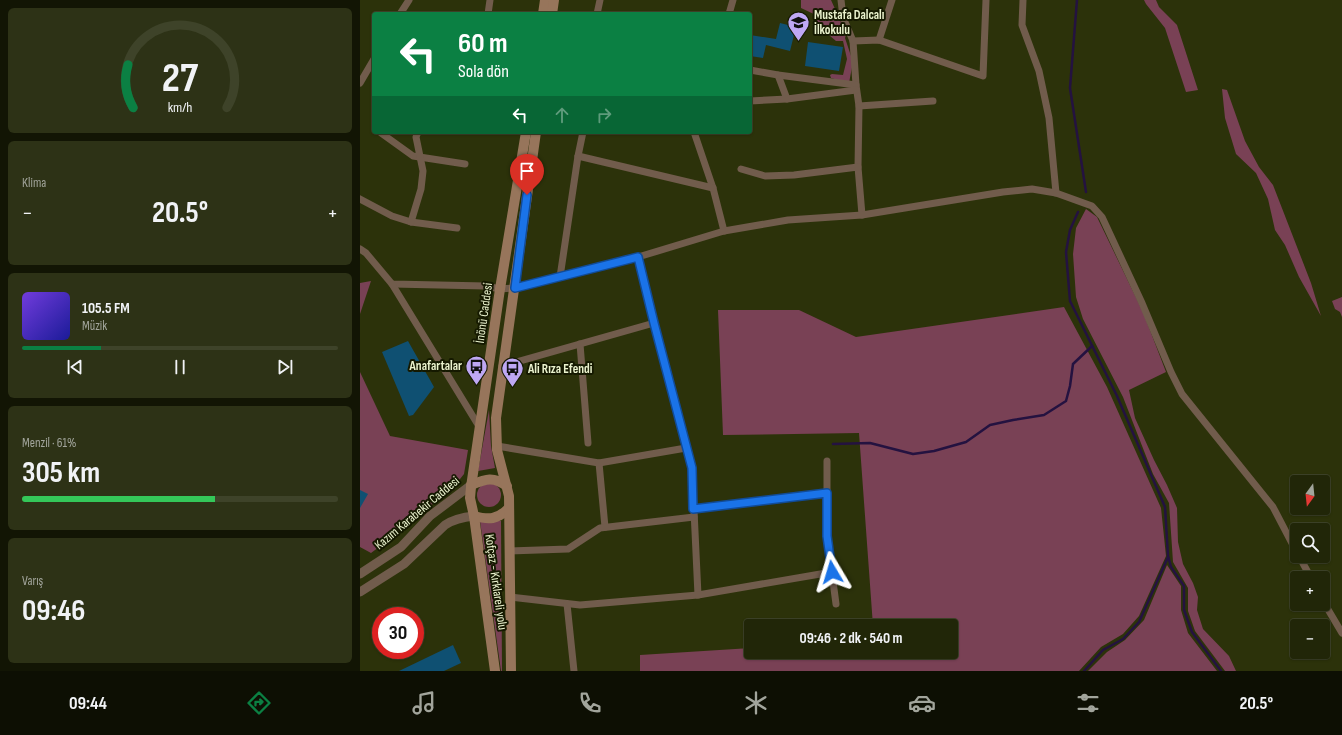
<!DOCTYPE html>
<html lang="tr">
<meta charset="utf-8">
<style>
body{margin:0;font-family:"Sofia Sans Condensed",sans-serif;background:#2d3216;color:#f1f3f6;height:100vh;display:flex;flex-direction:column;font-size:15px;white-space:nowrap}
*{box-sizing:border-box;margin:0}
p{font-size:13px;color:#a2a59c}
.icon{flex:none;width:22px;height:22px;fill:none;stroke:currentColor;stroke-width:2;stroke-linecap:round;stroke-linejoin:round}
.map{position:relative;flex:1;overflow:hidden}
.drawer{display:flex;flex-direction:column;gap:8px;padding:8px;background:#121504;width:360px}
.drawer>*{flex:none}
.banner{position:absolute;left:12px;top:12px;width:380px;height:122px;border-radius:4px;box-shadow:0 1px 3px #0004,0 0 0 1px #3e4329;background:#0b8043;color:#fff;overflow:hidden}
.needle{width:26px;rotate:195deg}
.buttons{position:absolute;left:930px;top:475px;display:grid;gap:8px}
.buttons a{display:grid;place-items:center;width:40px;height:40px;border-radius:4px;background:#212608;box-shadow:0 1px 3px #0004,0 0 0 1px #3e4329;font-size:20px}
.speed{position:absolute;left:12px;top:607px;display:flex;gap:8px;font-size:20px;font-weight:700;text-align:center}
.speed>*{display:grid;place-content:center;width:52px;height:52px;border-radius:50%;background:#212608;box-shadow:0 1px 3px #0004,0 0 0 1px #3e4329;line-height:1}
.speed .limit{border:6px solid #d22;background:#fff;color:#111}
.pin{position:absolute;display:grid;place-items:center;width:34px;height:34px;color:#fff;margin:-41px -17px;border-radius:50% 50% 50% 0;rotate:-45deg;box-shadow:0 0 4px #0007}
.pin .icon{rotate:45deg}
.me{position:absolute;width:44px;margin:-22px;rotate:353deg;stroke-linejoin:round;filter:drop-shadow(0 0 3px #0008)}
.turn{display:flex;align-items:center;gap:14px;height:84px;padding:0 20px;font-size:18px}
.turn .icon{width:52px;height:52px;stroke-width:2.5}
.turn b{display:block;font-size:28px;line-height:34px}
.lanes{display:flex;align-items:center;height:38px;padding:0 20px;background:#0003;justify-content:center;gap:20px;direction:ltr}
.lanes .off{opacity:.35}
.big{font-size:30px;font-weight:700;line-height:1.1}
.drawer .card{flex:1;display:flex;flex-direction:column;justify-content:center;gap:6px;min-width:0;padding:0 14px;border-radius:6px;background:#2d3216}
.drawer .dial{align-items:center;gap:0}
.dial svg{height:104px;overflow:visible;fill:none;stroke:#3e4329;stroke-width:7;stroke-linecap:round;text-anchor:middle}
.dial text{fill:#f1f3f6;stroke:none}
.song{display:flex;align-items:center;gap:12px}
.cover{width:48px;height:48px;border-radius:6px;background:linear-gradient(135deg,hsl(260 70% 55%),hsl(240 70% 35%))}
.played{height:4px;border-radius:2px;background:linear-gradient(90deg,#0b8043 25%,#3e4329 25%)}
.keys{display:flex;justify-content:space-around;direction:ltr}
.heat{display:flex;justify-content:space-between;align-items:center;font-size:22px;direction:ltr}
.charge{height:6px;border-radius:3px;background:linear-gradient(90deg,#34c759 61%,#3e4329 0)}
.trip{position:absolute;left:384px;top:619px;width:214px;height:40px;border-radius:4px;background:#212608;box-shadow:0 1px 3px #0004,0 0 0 1px #3e4329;font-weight:700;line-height:40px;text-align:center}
.tabs{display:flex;height:64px;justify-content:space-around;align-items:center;background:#0d0f03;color:#a2a59c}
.tabs .icon{width:28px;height:28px}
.tabs .selected{color:#0b8043}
.tabs b{font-size:18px;color:#f1f3f6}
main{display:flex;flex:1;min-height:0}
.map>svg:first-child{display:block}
</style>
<main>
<section class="drawer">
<div class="card dial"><svg viewBox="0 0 100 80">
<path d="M14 69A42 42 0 1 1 86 69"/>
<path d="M14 69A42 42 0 0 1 10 36" stroke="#0b8043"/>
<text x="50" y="56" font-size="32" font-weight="700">27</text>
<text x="50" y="72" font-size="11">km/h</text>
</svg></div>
<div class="card"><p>Klima</p>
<div class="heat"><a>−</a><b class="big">20.5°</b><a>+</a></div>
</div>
<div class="card">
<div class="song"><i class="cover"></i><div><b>105.5 FM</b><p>Müzik</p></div></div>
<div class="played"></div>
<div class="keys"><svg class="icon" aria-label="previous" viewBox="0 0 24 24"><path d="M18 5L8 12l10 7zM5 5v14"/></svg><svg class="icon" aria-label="pause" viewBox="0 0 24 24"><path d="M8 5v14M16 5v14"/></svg><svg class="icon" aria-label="next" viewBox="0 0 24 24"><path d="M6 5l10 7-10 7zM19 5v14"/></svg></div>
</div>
<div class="card"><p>Menzil · 61%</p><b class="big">305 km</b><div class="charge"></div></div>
<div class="card"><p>Varış</p><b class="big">09:46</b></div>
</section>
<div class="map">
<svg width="982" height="671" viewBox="0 0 982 671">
<rect width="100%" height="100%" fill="#2c320a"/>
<g fill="#794155">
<path d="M441,0H471L484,29L487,32L485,38L493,62L489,83L471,78L470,75L472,74L483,75L487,59L483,41H476L463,30L455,27L458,16L441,8Z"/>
<path d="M784,0H796L799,7L817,25L838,90L826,92L805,28L786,4Z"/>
<path d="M862,89L867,90L885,141L899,167L913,185L951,283L961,316L939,277L925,245L915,230L908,199L896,173L876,154L865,118Z"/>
<path d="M726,209L737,217L783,312L806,372L769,390L775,418L794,460L807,485L817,508L818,542L823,564L833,583L838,597L837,610L843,629L869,656L876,671H865L835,631L828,611V588L813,562L809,503L793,474L763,397L723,319L716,297L713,254L716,228Z"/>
<path d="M11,281L0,314V283Z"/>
<path d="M982,297V317L980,312L975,309L972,301Z"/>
<path d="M704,307L747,387L801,508L806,556L779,616L763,634L741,647L719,671H280V655L391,648V652H591V626H513L499,433L363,435L358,310H439L496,337Z"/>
<path d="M0,372L30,436L108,450L104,474L96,484L47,526L11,553L0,547Z"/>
<path d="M129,410L131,446L135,468L118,471Z"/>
<circle cx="129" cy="495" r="12"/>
<path d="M120,521H141L142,671H141Z"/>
<path d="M807,565L821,586V610L828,633L857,671H728L747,652L765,640L784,620Z"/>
</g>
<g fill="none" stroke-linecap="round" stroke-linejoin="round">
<g stroke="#241240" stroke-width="2.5">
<path d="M717,0L710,88L726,192"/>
<path d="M718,212L710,230L706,252L710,301L757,396L805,507L808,556L811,567L824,586V610L832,632L861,671"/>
<path d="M473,444L510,443L553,454L574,451L606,442L630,425L653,420L684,415L706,401L710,386L713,364L732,346"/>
<path d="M724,671L743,650L763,639L779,622L808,557"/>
</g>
</g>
<g fill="#0f5072">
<path d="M420,23L436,27L430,51L406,45L403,58L390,56V35L416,39Z"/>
<path d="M448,42L483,47L479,71L445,66Z"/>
<path d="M48,341L74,387L53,415L49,416L22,352Z"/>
<path d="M0,490L8,494L0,508Z"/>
<path d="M93,645L101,663L84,671H39Z"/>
</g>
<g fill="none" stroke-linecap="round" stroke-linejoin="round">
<g stroke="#715c4c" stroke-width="7">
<path d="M481,0L483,17L493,41L496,85L499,106L498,167L502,215"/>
<path d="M663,0L662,25L679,71L689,118L696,193"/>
<path d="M40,14L49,0"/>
<path d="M128,14L130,0"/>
<path d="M237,14L240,0"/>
<path d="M369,14L373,0"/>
<path d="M519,40L532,0"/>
<path d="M493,41L519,40L623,76L626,0"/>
<path d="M390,70L418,75L496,85"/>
<path d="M418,75L427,99"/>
<path d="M0,83L14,59"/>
<path d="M390,101L427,99L496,90"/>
<path d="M499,106L573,101"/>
<path d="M334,132L353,188L364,231"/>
<path d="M21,133L53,156L105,164"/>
<path d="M218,156L353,188"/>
<path d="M381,169L405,176L434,175L498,167"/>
<path d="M0,199L32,216L51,222L97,228"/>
<path d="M51,222L61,189L63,171L56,137L58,132"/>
<path d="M0,249L6,253L32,284L126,286L140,289L155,288L278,257L364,231L428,220L502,215L643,192L672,189L696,193L732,206L742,217L782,303L811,372L822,394L913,507L937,553"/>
<path d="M278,257L294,323L332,468L338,595"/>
<path d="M200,277L218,156L223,132"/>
<path d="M32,284L120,428"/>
<path d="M220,344L228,443"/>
<path d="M142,366L294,323"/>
<path d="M137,446L239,463"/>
<path d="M467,461V536L476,604"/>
<path d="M333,509L467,493"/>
<path d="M245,527L239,463L326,448"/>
<path d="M149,551L208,549L240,528L334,517"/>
<path d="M939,556L951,578"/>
<path d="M150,597L220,605L338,595L472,572"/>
<path d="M963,601L982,633"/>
<path d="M207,604L214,671"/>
</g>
<g stroke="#715c4c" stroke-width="9">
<path d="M0,574L41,547L70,516L111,485"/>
<path d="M0,592L44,564L85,525C94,519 104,517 114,516"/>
</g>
<g stroke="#97755b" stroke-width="10">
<path d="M183,14L185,0"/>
<path d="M192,14L194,0"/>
<path d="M111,485C126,479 133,476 147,486"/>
<path d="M114,516C129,520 137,520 149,508"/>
<path d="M135,671L114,516L110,498L111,487L140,289L166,132"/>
<path d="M151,671L149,496L137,450L136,418L176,132"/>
</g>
</g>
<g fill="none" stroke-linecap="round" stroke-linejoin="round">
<defs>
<path id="route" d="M167,195L155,288L278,257L294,323L332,468L333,509L467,493V536L472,572"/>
</defs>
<use href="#route" stroke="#114b97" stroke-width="10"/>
<use href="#route" stroke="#1a73e8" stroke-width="7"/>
</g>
<defs>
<symbol id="school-pin" viewBox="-11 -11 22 30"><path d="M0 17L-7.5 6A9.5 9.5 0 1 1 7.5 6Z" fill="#bfa8f4" stroke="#151900"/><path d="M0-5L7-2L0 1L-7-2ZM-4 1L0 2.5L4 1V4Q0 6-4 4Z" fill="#111"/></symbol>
<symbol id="bus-pin" viewBox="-11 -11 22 30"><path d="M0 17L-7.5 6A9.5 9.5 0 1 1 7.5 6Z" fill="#bfa8f4" stroke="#151900"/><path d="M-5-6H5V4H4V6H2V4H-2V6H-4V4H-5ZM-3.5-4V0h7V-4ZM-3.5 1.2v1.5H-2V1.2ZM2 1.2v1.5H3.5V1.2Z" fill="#111"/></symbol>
</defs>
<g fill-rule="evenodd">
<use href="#school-pin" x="426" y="10" width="25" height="34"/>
<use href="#bus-pin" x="104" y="354" width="25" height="34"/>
<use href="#bus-pin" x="140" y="356" width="25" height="34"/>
</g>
<g text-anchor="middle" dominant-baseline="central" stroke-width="4" stroke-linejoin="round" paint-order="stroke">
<g font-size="13" font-weight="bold" fill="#eaf2cd" stroke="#151900" text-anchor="start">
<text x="454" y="15">Mustafa Dalcalı<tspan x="454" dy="15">İlkokulu</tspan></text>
<text x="102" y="366" text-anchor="end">Anafartalar</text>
<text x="168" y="369">Ali Rıza Efendi</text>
</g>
<g font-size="13" fill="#eaf2cd" stroke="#151900">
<text transform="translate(124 313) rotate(-82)">İnönü Caddesi</text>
<text transform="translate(57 513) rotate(-40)">Kazım Karabekir Caddesi</text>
<text transform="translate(136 582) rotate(82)">Kofçaz - Kırklareli yolu</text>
</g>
</g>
</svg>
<div class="buttons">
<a><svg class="needle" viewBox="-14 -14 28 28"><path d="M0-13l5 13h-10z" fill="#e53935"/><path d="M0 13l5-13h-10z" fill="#a2a59c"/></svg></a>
<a><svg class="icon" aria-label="search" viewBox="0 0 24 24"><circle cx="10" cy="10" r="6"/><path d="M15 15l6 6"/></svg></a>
<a>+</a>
<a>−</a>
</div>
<div class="speed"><div class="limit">30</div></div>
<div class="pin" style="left:167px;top:195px;background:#d93025"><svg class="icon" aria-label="arrive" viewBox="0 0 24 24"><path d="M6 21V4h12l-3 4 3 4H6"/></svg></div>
<svg class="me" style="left:472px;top:572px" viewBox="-20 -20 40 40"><path d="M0-17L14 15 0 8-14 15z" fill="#1a73e8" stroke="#fff" stroke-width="4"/></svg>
<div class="trip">09:46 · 2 dk · 540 m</div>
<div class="banner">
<div class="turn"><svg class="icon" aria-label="left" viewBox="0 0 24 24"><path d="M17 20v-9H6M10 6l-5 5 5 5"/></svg><div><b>60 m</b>Sola dön</div></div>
<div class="lanes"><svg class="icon" aria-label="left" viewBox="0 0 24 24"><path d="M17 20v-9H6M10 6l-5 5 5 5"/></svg><svg class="icon off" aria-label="ahead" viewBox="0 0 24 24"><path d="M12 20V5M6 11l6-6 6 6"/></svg><svg class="icon off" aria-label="right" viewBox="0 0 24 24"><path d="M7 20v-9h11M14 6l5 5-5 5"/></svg></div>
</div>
</div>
</main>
<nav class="tabs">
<b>09:44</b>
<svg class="icon selected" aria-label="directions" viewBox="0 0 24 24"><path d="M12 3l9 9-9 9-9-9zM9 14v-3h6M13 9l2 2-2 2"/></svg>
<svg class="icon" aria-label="music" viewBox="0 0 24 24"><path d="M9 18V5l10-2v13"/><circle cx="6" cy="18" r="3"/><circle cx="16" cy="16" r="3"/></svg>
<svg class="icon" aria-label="phone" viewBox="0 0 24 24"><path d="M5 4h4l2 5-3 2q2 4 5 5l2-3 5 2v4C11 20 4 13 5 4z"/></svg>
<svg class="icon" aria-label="climate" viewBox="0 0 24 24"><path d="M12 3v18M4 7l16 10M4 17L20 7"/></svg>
<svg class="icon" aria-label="car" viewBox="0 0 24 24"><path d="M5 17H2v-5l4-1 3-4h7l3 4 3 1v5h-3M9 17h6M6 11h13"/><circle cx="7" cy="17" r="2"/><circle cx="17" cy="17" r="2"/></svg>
<svg class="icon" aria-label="filters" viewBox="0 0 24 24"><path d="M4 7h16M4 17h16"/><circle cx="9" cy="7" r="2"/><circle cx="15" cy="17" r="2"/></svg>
<b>20.5°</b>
</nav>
